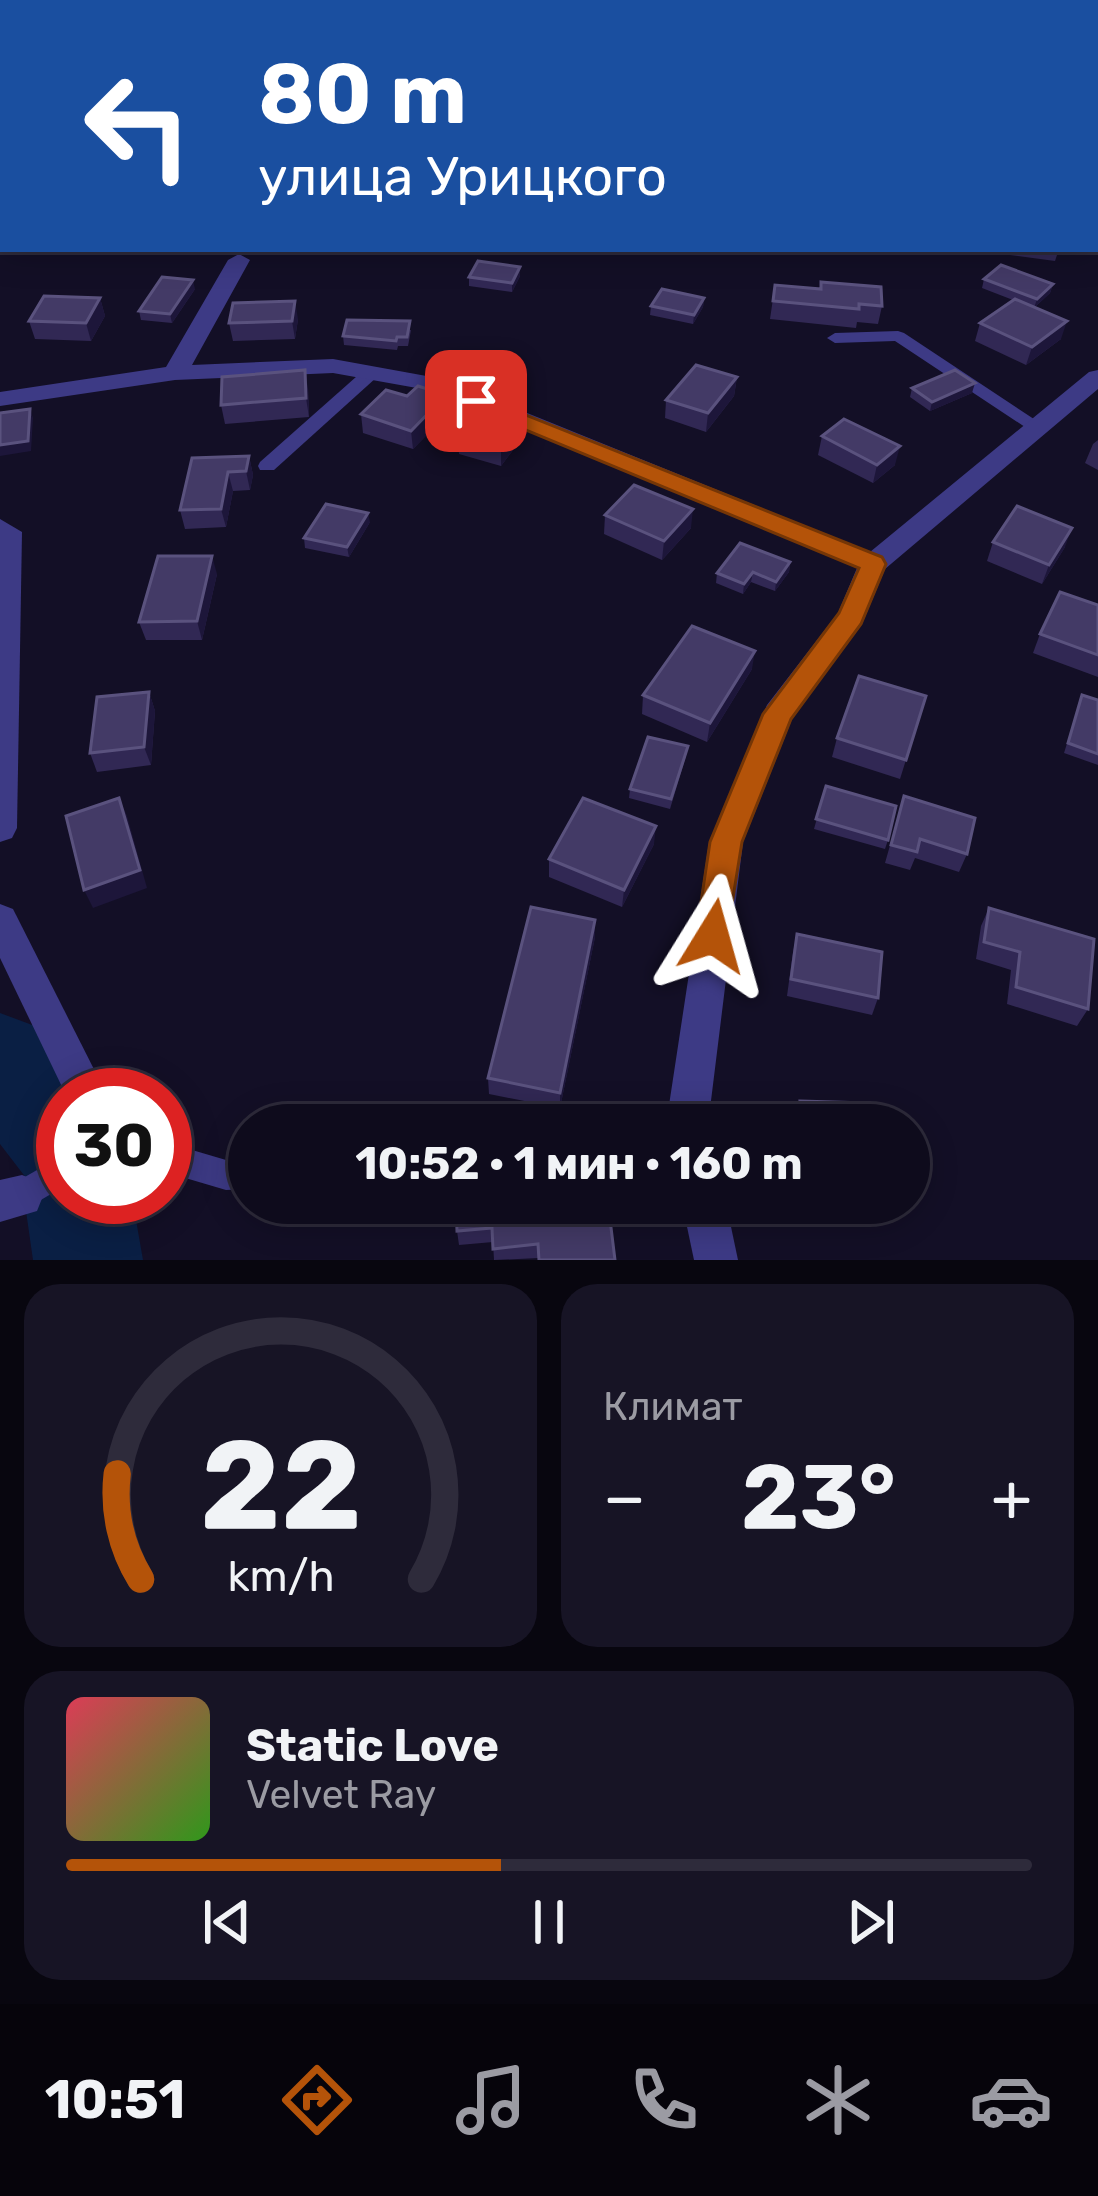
<!DOCTYPE html>
<html lang="ru">
<meta charset="utf-8">
<style>
body{margin:0;font-family:Rubik,sans-serif;background:#171425;color:#f1f3f6;height:100vh;display:flex;flex-direction:column;font-size:45px;white-space:nowrap}
*{box-sizing:border-box;margin:0}
p{font-size:39px;color:#9b9ba3}
.icon{flex:none;width:66px;height:66px;fill:none;stroke:currentColor;stroke-width:2;stroke-linecap:round;stroke-linejoin:round}
.map{position:relative;height:1260px;overflow:hidden}
.side{display:flex;flex-direction:column;gap:24px;padding:24px;background:#08060f;flex:1}
.side>*{flex:none}
.top-card{position:absolute;left:0px;top:0px;width:1098px;height:252px;box-shadow:0 6px 30px #0003,0 0 0 3px #2e2b3b;background:#1a4fa0;color:#fff;overflow:hidden}
.speed{position:absolute;left:36px;top:1068px;display:flex;gap:24px;font-size:60px;font-weight:700;text-align:center}
.speed>*{display:grid;place-content:center;width:156px;height:156px;border-radius:50%;background:#0e0b1c;box-shadow:0 6px 30px #0003,0 0 0 3px #2e2b3b;line-height:1}
.speed .limit{border:18px solid #d22;background:#fff;color:#111}
.pin{position:absolute;display:grid;place-items:center;width:102px;height:102px;color:#fff;margin:-51px;border-radius:24px;box-shadow:0 6px 18px #0006}
.me{position:absolute;width:132px;margin:-66px;rotate:8deg;stroke-linejoin:round;filter:drop-shadow(0 0 9px #0008)}
.turn{display:flex;align-items:center;gap:42px;height:252px;padding:0 60px;font-size:54px}
.turn .icon{width:156px;height:156px;stroke-width:2.5}
.turn b{display:block;font-size:84px;line-height:102px}
.big{font-size:90px;font-weight:700;line-height:1.1}
.side .card{flex:1;display:flex;flex-direction:column;justify-content:center;gap:18px;min-width:0;padding:0 42px;border-radius:36px;background:#171425}
.side .dial{align-items:center;gap:0}
.dial svg{height:312px;overflow:visible;fill:none;stroke:#2e2b3b;stroke-width:7;stroke-linecap:round;text-anchor:middle}
.dial text{fill:#f1f3f6;stroke:none}
.song{display:flex;align-items:center;gap:36px}
.cover{width:144px;height:144px;border-radius:18px;background:linear-gradient(135deg,hsl(350 70% 55%),hsl(110 70% 35%))}
.played{height:12px;border-radius:6px;background:linear-gradient(90deg,#b45309 45%,#2e2b3b 45%)}
.keys{display:flex;justify-content:space-around;direction:ltr}
.heat{display:flex;justify-content:space-between;align-items:center;font-size:66px;direction:ltr}
.side .tiles{flex:1;display:grid;gap:24px;grid-template-columns:1fr 1fr}
.card:last-child{grid-column:span 2}
.trip{position:absolute;left:228px;top:1104px;width:702px;height:120px;border-radius:60px;background:#0e0b1c;box-shadow:0 6px 30px #0003,0 0 0 3px #2e2b3b;font-weight:700;line-height:120px;text-align:center}
.tabs{display:flex;height:192px;justify-content:space-around;align-items:center;background:#06040b;color:#9b9ba3}
.tabs .icon{width:84px;height:84px}
.tabs .selected{color:#b45309}
.tabs b{font-size:54px;color:#f1f3f6}
.map>svg:first-child{display:block}
</style>
<div class="map">
<svg width="1098" height="1260" viewBox="0 0 1098 1260">
<rect width="100%" height="100%" fill="#130f26"/>
<g fill="none" stroke-linecap="round" stroke-linejoin="round">
<path stroke="#0a1f44" stroke-width="8" d="M428,0L437,3"/>
<g fill="#0a1f44" fill-rule="evenodd">
<path d="M369,0H411L367,3Z"/>
<path d="M0,1013L35,1026L90,1095H63V1197H132L143,1260H33L24,1197L30,1183L0,1144Z"/>
</g>
<g fill="#3d3a85" fill-rule="evenodd">
<path d="M802,0H848L853,3H806Z"/>
<path d="M898,331L904,333L1046,427L1037,432L1031,431L895,341L835,343L827,338L835,333Z"/>
<path d="M371,368L379,373L377,377L274,470H260L258,466L260,462L365,369Z"/>
<path d="M165,1142L226,1160L249,1159V1189L226,1190L165,1172Z"/>
<path d="M63,1155V1187L22,1211L11,1207L7,1196L11,1185Z"/>
</g>
<g fill="#3d3a85" fill-rule="evenodd">
<path d="M1098,44V60L1095,61V45Z"/>
<path d="M1095,146L1098,147V207L1095,206Z"/>
<path d="M239,254L250,260L192,365L333,359L443,379L870,552L1089,372L1098,370V389L885,569L862,624L792,719L743,842L708,1125H666L709,842L767,705L838,613L857,568L428,390L333,373L175,380L0,406V392L166,367L228,260Z"/>
<path d="M0,519L22,532L17,828L12,838L0,842Z"/>
<path d="M0,904L13,909L107,1095H66L0,958Z"/>
<path d="M22,1175L37,1181L43,1196L37,1211L0,1222V1180Z"/>
<path d="M682,1203H726L738,1260H694Z"/>
</g>
</g>
<g fill="#312854">
<path d="M853,0H901V3H855Z"/>
<path d="M1003,249H1059L1055,261L1002,254Z"/>
<path d="M520,267V276L512,292L469,286V277Z"/>
<path d="M984,279L1053,284L1050,293L1035,307L1061,339L1026,365L975,341L980,323L1013,300L982,288Z"/>
<path d="M821,282L882,306L878,324L857,322L856,328L770,319L775,285L820,289Z"/>
<path d="M195,289L172,323L141,320L139,311Z"/>
<path d="M100,298L105,316L91,341L35,339L29,321Z"/>
<path d="M704,298L703,307L693,324L650,315L651,306Z"/>
<path d="M298,319L295,339L233,341L229,323Z"/>
<path d="M411,330L408,346H398L397,350L344,345L343,336Z"/>
<path d="M737,377L734,396L706,432L665,418L666,400Z"/>
<path d="M308,388L309,417L225,424L221,405Z"/>
<path d="M912,388L972,393L930,411L910,397Z"/>
<path d="M446,395L448,413L413,449L363,433L361,414Z"/>
<path d="M526,433L501,466L459,454L458,435Z"/>
<path d="M822,436L895,465L873,483L818,455Z"/>
<path d="M1098,440V470L1085,463L1093,444Z"/>
<path d="M249,456L253,475L250,490L233,491L226,527L185,529L180,510Z"/>
<path d="M605,515L691,528L662,560L604,534Z"/>
<path d="M370,522L349,557L305,548L304,538Z"/>
<path d="M993,542L1065,547L1042,584L987,561Z"/>
<path d="M790,562L789,572L775,591L751,582L743,594L716,583L717,573Z"/>
<path d="M217,574L202,640H146L139,622Z"/>
<path d="M1098,605V677L1033,653L1040,634Z"/>
<path d="M752,669L707,742L642,714L643,695Z"/>
<path d="M149,692L155,711L151,765L97,772L90,753Z"/>
<path d="M1082,695L1098,700V765L1064,753Z"/>
<path d="M926,696L900,779L832,757L837,738Z"/>
<path d="M686,756L670,809L629,798L630,789Z"/>
<path d="M826,786L888,840L885,849L814,829Z"/>
<path d="M904,796L967,854L959,872L915,858L910,870L885,863Z"/>
<path d="M654,844L622,907L549,877V859Z"/>
<path d="M989,908L1088,1009L1077,1026L1007,1004L1011,970L976,959L981,926Z"/>
<path d="M595,920V937L560,1108L489,1094L488,1078Z"/>
<path d="M797,934L878,998L872,1015L787,996L793,952Z"/>
<path d="M800,1101L869,1125H796L795,1117Z"/>
<path d="M608,1203L539,1258L494,1260L493,1242L459,1245L457,1231Z"/>
<path d="M805,1203H875L873,1208L805,1206Z"/>
</g>
<g fill="#1d163a">
<path d="M520,267V276L512,292V283Z"/>
<path d="M193,280L195,289L172,323L170,314Z"/>
<path d="M1053,284L1050,293L1034,308L1037,299Z"/>
<path d="M100,298L105,316L91,341L86,323Z"/>
<path d="M704,298L703,307L693,324L694,315Z"/>
<path d="M295,301L298,319L295,339L292,321Z"/>
<path d="M1067,321L1061,339L1026,365L1032,347Z"/>
<path d="M305,370L308,388L309,417L306,398Z"/>
<path d="M737,377L734,396L706,432L708,413Z"/>
<path d="M975,383L972,393L930,411L932,402Z"/>
<path d="M446,395L448,413L413,449L411,431Z"/>
<path d="M30,409L33,418L31,451L0,456V445Z"/>
<path d="M526,415V433L501,466V447Z"/>
<path d="M900,446L895,465L873,483L877,465Z"/>
<path d="M249,456L253,475L250,490L246,471Z"/>
<path d="M228,472L233,491L226,527L221,509Z"/>
<path d="M693,509L691,528L662,560L664,541Z"/>
<path d="M368,513L370,522L349,557L347,547Z"/>
<path d="M1072,528L1065,547L1042,584L1049,565Z"/>
<path d="M212,556L217,574L202,640L197,621Z"/>
<path d="M790,562L789,572L775,591L776,582Z"/>
<path d="M753,572L751,582L743,594L744,584Z"/>
<path d="M755,651L752,669L707,742L710,723Z"/>
<path d="M149,692L155,711L151,765L144,747Z"/>
<path d="M119,798L127,816L147,888L93,908L84,890Z"/>
<path d="M656,826L654,844L622,907L624,890Z"/>
<path d="M595,920V937L560,1108V1093Z"/>
</g>
<g fill="#433a66" stroke="#5a527e" stroke-width="3">
<path d="M682,0H698L697,3H680Z"/>
<rect x="732" y="0" width="62" height="3"/>
<path d="M478,261L520,267L512,283L469,277Z"/>
<path d="M1001,265L1053,284L1037,299L984,279Z"/>
<path d="M162,277L193,280L170,314L139,311Z"/>
<path d="M821,282L881,287L882,306L859,304V309L773,301L775,285L821,289Z"/>
<path d="M662,289L704,298L694,315L651,306Z"/>
<path d="M44,296L100,298L86,323L29,321Z"/>
<path d="M1015,299L1067,321L1032,347L980,323Z"/>
<path d="M295,301L292,321L229,323L233,303Z"/>
<path d="M347,320L410,321L407,337H397L396,341L343,336Z"/>
<path d="M696,365L737,377L708,413L666,400Z"/>
<path d="M305,370L306,398L221,405L222,377Z"/>
<path d="M955,370L975,383L932,402L912,388Z"/>
<path d="M418,386L446,395L411,431L361,414L386,390L407,396Z"/>
<path d="M485,403L526,415L501,447L458,435Z"/>
<path d="M30,409L28,441L0,445V413Z"/>
<path d="M844,419L900,446L877,465L822,436Z"/>
<path d="M249,456L246,471L228,472L221,509L180,510L192,458Z"/>
<path d="M634,485L693,509L664,541L605,515Z"/>
<path d="M326,504L368,513L347,547L304,538Z"/>
<path d="M1017,506L1072,528L1049,565L993,542Z"/>
<path d="M740,543L790,562L776,582L753,572L744,584L717,573Z"/>
<path d="M158,556H212L197,621L139,622Z"/>
<path d="M1060,592L1098,605V655L1040,634Z"/>
<path d="M692,626L755,651L710,723L643,695Z"/>
<path d="M859,676L926,696L906,760L837,738Z"/>
<path d="M149,692L144,747L90,753L97,697Z"/>
<path d="M1082,695L1098,700V754L1068,743Z"/>
<path d="M648,737L688,746L671,799L630,789Z"/>
<path d="M826,786L896,806L888,840L816,819Z"/>
<path d="M904,796L975,818L967,854L920,839L917,852L891,845Z"/>
<path d="M119,798L140,870L84,890L66,816Z"/>
<path d="M583,798L656,826L624,890L549,859Z"/>
<path d="M531,907L595,920L560,1093L488,1078Z"/>
<path d="M989,908L1094,939L1088,1009L1016,987L1020,952L984,942Z"/>
<path d="M797,934L882,952L878,998L791,979Z"/>
<path d="M800,1101L866,1103L869,1125H803Z"/>
<path d="M456,1203H608L615,1260H539L538,1244L493,1249L492,1228L457,1231Z"/>
</g>
<path fill="#b45309" stroke="#753606" stroke-width="3" d="M476,395L882,557L886,564L861,624L791,719L742,842L725,947L713,951L701,947L696,936L710,842L763,714L839,613L859,568L468,406V397Z"/>
</svg>
<div class="speed"><div class="limit">30</div></div>
<div class="pin" style="left:476px;top:401px;background:#d93025"><svg class="icon" aria-label="arrive" viewBox="0 0 24 24"><path d="M6 21V4h12l-3 4 3 4H6"/></svg></div>
<svg class="me" style="left:713px;top:936px" viewBox="-20 -20 40 40"><path d="M0-17L14 15 0 8-14 15z" fill="#b45309" stroke="#fff" stroke-width="4"/></svg>
<div class="trip">10:52 · 1 мин · 160 m</div>
<div class="top-card">
<div class="turn"><svg class="icon" aria-label="left" viewBox="0 0 24 24"><path d="M17 20v-9H6M10 6l-5 5 5 5"/></svg><div><b>80 m</b>улица Урицкого</div></div>
</div>
</div>
<section class="side">
<div class="tiles">
<div class="card dial"><svg viewBox="0 0 100 80">
<path d="M14 69A42 42 0 1 1 86 69"/>
<path d="M14 69A42 42 0 0 1 8 42" stroke="#b45309"/>
<text x="50" y="56" font-size="32" font-weight="700">22</text>
<text x="50" y="72" font-size="11">km/h</text>
</svg></div>
<div class="card"><p>Климат</p>
<div class="heat"><a>−</a><b class="big">23°</b><a>+</a></div>
</div>
<div class="card">
<div class="song"><i class="cover"></i><div><b>Static Love</b><p>Velvet Ray</p></div></div>
<div class="played"></div>
<div class="keys"><svg class="icon" aria-label="previous" viewBox="0 0 24 24"><path d="M18 5L8 12l10 7zM5 5v14"/></svg><svg class="icon" aria-label="pause" viewBox="0 0 24 24"><path d="M8 5v14M16 5v14"/></svg><svg class="icon" aria-label="next" viewBox="0 0 24 24"><path d="M6 5l10 7-10 7zM19 5v14"/></svg></div>
</div>
</div>
</section>
<nav class="tabs">
<b>10:51</b>
<svg class="icon selected" aria-label="directions" viewBox="0 0 24 24"><path d="M12 3l9 9-9 9-9-9zM9 14v-3h6M13 9l2 2-2 2"/></svg>
<svg class="icon" aria-label="music" viewBox="0 0 24 24"><path d="M9 18V5l10-2v13"/><circle cx="6" cy="18" r="3"/><circle cx="16" cy="16" r="3"/></svg>
<svg class="icon" aria-label="phone" viewBox="0 0 24 24"><path d="M5 4h4l2 5-3 2q2 4 5 5l2-3 5 2v4C11 20 4 13 5 4z"/></svg>
<svg class="icon" aria-label="climate" viewBox="0 0 24 24"><path d="M12 3v18M4 7l16 10M4 17L20 7"/></svg>
<svg class="icon" aria-label="car" viewBox="0 0 24 24"><path d="M5 17H2v-5l4-1 3-4h7l3 4 3 1v5h-3M9 17h6M6 11h13"/><circle cx="7" cy="17" r="2"/><circle cx="17" cy="17" r="2"/></svg>
</nav>
